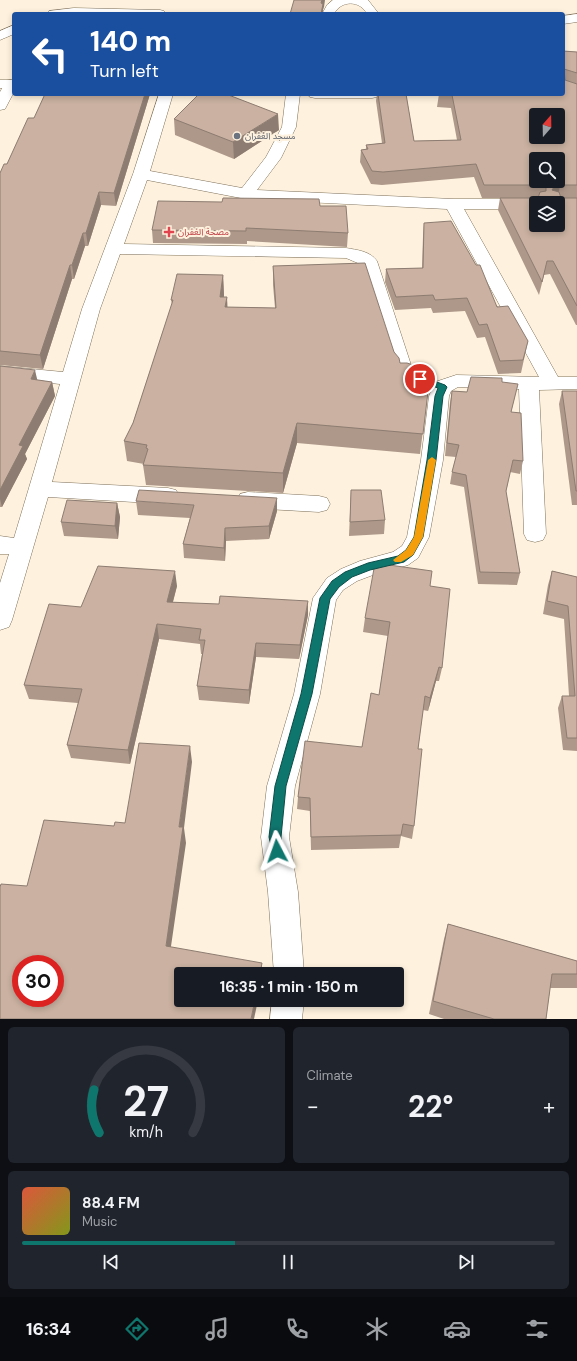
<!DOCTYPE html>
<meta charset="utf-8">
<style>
body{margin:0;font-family:"DM Sans","Noto Sans Arabic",sans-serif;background:#20242c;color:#f1f3f6;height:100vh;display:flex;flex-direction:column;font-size:15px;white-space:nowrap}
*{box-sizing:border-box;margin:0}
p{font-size:13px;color:#9ea1a6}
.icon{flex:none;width:22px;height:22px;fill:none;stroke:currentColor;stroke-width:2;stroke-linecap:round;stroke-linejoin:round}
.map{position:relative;height:1019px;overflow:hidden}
.details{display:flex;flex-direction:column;gap:8px;padding:8px;background:#0d0f14;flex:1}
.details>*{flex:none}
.hud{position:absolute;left:12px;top:12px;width:553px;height:84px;border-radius:4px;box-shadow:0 2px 6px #0003;background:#1a4fa0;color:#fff;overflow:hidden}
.needle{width:26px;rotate:20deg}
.tools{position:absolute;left:529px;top:108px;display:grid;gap:8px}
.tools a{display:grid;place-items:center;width:36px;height:36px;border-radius:4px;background:#171b24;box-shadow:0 2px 6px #0003;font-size:20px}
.speed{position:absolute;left:12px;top:955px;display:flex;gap:8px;font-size:20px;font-weight:700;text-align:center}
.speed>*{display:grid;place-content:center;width:52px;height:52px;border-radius:50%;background:#171b24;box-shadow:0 2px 6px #0003;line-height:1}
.speed .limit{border:6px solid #d22;background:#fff;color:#111}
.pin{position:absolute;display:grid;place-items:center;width:34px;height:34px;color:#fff;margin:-17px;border:2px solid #fff;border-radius:50%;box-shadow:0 1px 4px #0007}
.me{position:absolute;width:44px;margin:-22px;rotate:356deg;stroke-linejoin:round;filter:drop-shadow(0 0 3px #0008)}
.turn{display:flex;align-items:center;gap:14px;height:84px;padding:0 12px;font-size:18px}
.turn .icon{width:52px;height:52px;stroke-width:2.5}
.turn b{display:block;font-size:28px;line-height:34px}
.big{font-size:30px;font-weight:700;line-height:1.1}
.details .widget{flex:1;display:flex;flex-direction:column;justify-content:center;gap:6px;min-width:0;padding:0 14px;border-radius:6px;background:#20242c}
.details .dial{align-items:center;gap:0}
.dial svg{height:104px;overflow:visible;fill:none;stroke:#363941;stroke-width:7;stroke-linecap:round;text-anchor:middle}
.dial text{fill:#f1f3f6;stroke:none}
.song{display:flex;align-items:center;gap:12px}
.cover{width:48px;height:48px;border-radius:6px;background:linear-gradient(135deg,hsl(10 70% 55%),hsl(70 70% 35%))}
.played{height:4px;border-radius:2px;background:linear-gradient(90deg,#0f766e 40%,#363941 40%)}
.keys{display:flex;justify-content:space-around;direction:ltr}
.heat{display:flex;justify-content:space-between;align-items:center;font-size:22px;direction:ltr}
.details .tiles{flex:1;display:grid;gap:8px;grid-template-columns:1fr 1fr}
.widget:last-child{grid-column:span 2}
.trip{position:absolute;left:174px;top:967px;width:230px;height:40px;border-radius:4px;background:#171b24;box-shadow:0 2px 6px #0003;font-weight:700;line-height:40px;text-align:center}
.tab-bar{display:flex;height:64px;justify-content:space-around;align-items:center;background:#090b0e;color:#9ea1a6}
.tab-bar .icon{width:28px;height:28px}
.tab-bar .selected{color:#0f766e}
.tab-bar b{font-size:18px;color:#f1f3f6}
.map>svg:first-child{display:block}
</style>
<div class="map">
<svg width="577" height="1019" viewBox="0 0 577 1019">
<rect width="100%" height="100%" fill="#fef2de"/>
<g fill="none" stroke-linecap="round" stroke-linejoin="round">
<defs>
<g id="minor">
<path d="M333,0H368L379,14H367C360,0 341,0 334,14H322L327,5Z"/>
<path d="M74,8L160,10L164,11L166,14H47L49,11Z"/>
<path d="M14,25V34L0,40V31Z"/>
<path d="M11,80L14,81V92L5,109L0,110V92L6,81Z"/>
<path d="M159,94H173L150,171L242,188L266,157L282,127L286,94H300L296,127L281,158L257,190L453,199H536L542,201L543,203H536V209H464L558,377H577V389L539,390L546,534L543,540L535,542L527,540L524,534L519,389L458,387L451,391L449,396L443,460L429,537L418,558L408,565L373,575L357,581L343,590L336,600L320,694L295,786L289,837L298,892L304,974H274L268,892L261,837L267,786L294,694L313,598L327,578L341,569L360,561L393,552L402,546L407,537L421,460L429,396L435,382L456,375L539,377L447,209L246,199L147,180L124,244L346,248C357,250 370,251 377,261L412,368L428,376L431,380L428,384C416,388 400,381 393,371L360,264L346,258L120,254L100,309L52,482L168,488L176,490L179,496L176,502L168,504L48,497L12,620L9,627L0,630V583L9,554H0V536L14,538L60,384L0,378V366L63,372L82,309L133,174Z"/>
<path d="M308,94H379L377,97L372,98H315L310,97Z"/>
<path d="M248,492L319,496L327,498L330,504L327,510L319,512L248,508L240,506L237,500L240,494Z"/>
<path d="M272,1000H304L302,1019H270Z"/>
</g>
<g id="major">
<path d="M577,14V22L563,24V16Z"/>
<rect x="0" y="80" width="14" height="8"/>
</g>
</defs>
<use href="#minor" stroke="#7e705a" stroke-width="1"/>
<use href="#major" stroke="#7e705a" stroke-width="1"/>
<use href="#minor" fill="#fff" fill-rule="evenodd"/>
<use href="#major" fill="#fff" fill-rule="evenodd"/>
</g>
<g fill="#ae988a">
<path d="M563,51L577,52V325H576L550,274L544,275L539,295L498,210L500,198H536H482L474,177L382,185L371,184L360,162L361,150L366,149V145L382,143L376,101L377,94H406L414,141L457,140L451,108L437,107L439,94Z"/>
<path d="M150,94L116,206L101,205L88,246H85L74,279H72L43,369L0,365V173L7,164L34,118Z"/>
<path d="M174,119L279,130L234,159L175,135Z"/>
<path d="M320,206L348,233L347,247L247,241V244L153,243L152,230Z"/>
<path d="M424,223L528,341L521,373L498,374L485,337L477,338L465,311L433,313L431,308L395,310L385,282L386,269L422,268L423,236Z"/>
<path d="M273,266L394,352L400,363L427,383H429L420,454L297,443L283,493L146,485L143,465L144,464L127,461L124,441L133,423L172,304L171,300L223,275L224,297L227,307L275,308L273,285Z"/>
<path d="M0,366L37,380L52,382L55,396L25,454L27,459L2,507H0Z"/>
<path d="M502,382L515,396L511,412L523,461L520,474L510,472L506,492L520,573L517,585L478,584L464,487L450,484L452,472L456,457L445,456L450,403L452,391L467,392Z"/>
<path d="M562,391H577V505H572L559,404Z"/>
<path d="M351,490L385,520L384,534L349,536Z"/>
<path d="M136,501L277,511L269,539L226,541L225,561L184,558L183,544L190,518L138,515Z"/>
<path d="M117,503L120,517L118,539L64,536L61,522Z"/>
<path d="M552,571L577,577V751L563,750L558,708L562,696H569L564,619L543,614L548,585Z"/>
<path d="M177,586L173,602L308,615L299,659L256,657L249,704L199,700L197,686L202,654H201L200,644L159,639L130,764L71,758L67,745L78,703L29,699L24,685L81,607Z"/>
<path d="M430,586L442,668L439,681H436L428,711L423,710L418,749L414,826L412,839L401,836L399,848L311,850L310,811L297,809L298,797L362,747L379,695L388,636L363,632L365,618Z"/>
<path d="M448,924L577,961V988H550L546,1019H444L429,1014L444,939Z"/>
</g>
<g fill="#8d7c71">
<path d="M322,0H325L324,7L323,10V14H321V3Z"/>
<path d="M145,94H150L116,206L114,193Z"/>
<path d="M278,114L279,130L234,159L233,142Z"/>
<path d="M560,185L558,198L552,190L554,187Z"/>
<path d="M99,192L101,205L88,246L86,233Z"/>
<path d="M83,233L85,246L74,279L72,265Z"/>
<path d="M70,265L72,279L43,369L40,355Z"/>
<path d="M223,275L224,295L221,317L220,297Z"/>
<path d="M227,297L228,317L225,307Z"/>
<path d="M35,370L38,383L31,379Z"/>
<path d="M52,382L55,396L25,454L27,459L2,507L0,499V490L19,445Z"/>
<path d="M297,423V443L283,493V473Z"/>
<path d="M277,498V511L269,539V526Z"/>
<path d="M117,503L120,517L118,539L115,526Z"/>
<path d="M225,528L226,541L225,561L224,548Z"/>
<path d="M175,571L177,586L169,616L167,602Z"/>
<path d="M308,601V615L299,659L300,645Z"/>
<path d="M157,624L159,639L130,764L128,750Z"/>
<path d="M256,643V657L249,704V690Z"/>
<path d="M439,667L436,681L428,711L430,698Z"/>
<path d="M190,746L192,762L184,828L186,843L169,960L166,946L179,827Z"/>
<path d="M262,963V974H260Z"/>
<path d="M255,1000H258L254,1019H251Z"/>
</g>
<g fill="#cab1a1" stroke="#8d7c71" fill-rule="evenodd">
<path d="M294,0H322L321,3L323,4L321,14H290Z"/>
<path d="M563,51L577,52V73L564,69L565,80L577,84V185H560L554,187L552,190L559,192L561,198H577V306L553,261H547L542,282L500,198H538L540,192L546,191V187L538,185H484L476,164L383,172L372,171L361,150L368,149L366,145L385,143L378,94H406L414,141L461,140L452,95L439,94H563ZM536,115H558V137H536ZM536,159H558V181H536ZM536,203H558V225H536Z"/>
<path d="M45,94H145L114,193L99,192L86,233H83L72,265H70L40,355L0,351V173L4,164H7L28,118H34Z"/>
<path d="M199,94H226L278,114L233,142L174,119Z"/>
<path d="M223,198L319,199L320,206H346L348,233L246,228V231L152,230L158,201L222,202Z"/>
<path d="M451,221L476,265H480L497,307L508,306L528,341L523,360L500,361L487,324L479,325L467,298L435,300L433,295L396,297L386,269L423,268L424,223Z"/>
<path d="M365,263L394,352L399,358L400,363H407L425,369L427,383H429L423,434L297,423L283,473L143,465L148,449L146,448L147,445L124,441L133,423L173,300H171L177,274L223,275L220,297H227L225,307L276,308L273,266Z"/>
<path d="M0,366L35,370L31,379L52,382L19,445L23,446L0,490Z"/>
<path d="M471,377L499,378H502V382L518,384L511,412L521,413L523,461L513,460L506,491L520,573L480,572L466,475L452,472L459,445L447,443L452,391L467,392Z"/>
<path d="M562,391H577V491H576Z"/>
<path d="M139,490L277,498L269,526L225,528L224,548L183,544L194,505L136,501Z"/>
<path d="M351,490H381L385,520L350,522Z"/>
<path d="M67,500L117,503L115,526L61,522Z"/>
<path d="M375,563L432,571L430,586L450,589L442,668L439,667L430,698L425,696L418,749H422L414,826L403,824L401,835L311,837L310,798L298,797L305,741L362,747L371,693L379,695L390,622L365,618Z"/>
<path d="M98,566L175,571L167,602L219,604L220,596L308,601L300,645L256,643L249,690L197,686L205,640H199L201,629L157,624L128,750L67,745L82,689L24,685L49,604L81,607Z"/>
<path d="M552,571L577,577V738H567L562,696H575L568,606L547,601Z"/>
<path d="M139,743L190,746L179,827H183L166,946L262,963L260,974H181V1000H255L251,1019H0V887L1,884L27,886L44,820L114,826L115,822L125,823ZM21,964H55V998H21Z"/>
<path d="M448,924L577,961V974H552L546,1019H494L433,1001Z"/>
</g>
<path fill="#0f766e" stroke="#0a4d48" d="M418,377H423L445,385L447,387L443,396L436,460L423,537L413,555L404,562L370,570L352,577L339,587L330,599L312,694L286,786L281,837L283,851L281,855L277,856L273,855L269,837L275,786L301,694L320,598L332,581L345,572L368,563L398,556L406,550L414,537L427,460L435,396L438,388L418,381Z"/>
<path fill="#f59e0b" d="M432,457L436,460L423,537L413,555L401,562H395L393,560L406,550L414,537L428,460Z"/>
<circle fill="#6b7280" stroke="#fef2de" stroke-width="1.5" cx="237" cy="136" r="4"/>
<path fill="#e0444e" stroke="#fef2de" stroke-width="1.5" d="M167 226h4v4h4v4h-4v4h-4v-4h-4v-4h4z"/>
<g text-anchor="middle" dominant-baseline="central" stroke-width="4" stroke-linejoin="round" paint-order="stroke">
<g font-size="9" fill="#5b616d" stroke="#fef2de" text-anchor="start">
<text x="245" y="136">مسجد الغفران</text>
</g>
<g font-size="9" fill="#be3a42" stroke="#fef2de" text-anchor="start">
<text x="178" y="232">مصحة الغفران</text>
</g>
</g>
</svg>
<div class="tools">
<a><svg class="needle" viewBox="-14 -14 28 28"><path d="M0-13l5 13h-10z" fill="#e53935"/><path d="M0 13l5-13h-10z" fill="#9ea1a6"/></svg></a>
<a><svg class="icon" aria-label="search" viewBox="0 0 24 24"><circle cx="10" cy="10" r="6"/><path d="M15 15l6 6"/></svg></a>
<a><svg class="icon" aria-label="layers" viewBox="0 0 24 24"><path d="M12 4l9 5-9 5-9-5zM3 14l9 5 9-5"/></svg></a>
</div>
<div class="speed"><div class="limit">30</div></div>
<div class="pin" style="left:420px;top:379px;background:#d93025"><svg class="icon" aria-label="arrive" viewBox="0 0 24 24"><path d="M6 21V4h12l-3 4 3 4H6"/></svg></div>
<svg class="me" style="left:277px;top:851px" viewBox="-20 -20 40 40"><path d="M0-17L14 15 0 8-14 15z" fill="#0f766e" stroke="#fff" stroke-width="4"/></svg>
<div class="trip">16:35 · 1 min · 150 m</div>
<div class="hud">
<div class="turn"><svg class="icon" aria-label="left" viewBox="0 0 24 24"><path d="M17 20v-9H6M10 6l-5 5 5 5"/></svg><div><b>140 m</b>Turn left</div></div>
</div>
</div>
<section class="details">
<div class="tiles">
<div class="widget dial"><svg viewBox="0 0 100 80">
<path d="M14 69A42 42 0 1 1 86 69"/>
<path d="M14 69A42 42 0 0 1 10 36" stroke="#0f766e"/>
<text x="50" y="56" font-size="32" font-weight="700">27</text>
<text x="50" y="72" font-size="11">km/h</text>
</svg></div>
<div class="widget"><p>Climate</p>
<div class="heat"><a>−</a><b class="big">22°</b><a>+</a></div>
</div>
<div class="widget">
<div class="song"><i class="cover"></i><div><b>88.4 FM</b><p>Music</p></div></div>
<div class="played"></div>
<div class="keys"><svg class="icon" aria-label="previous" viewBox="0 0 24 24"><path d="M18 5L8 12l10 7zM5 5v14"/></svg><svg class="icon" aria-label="pause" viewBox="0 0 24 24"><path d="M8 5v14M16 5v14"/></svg><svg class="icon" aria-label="next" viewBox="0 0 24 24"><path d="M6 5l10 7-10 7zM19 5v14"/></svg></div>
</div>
</div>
</section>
<nav class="tab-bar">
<b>16:34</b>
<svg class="icon selected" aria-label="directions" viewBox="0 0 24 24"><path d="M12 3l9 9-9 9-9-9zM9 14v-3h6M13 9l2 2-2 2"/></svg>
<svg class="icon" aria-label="music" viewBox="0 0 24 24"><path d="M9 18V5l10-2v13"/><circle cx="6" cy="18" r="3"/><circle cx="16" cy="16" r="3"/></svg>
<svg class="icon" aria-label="phone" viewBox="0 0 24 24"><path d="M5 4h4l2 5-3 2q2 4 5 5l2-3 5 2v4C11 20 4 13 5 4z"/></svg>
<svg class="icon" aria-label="climate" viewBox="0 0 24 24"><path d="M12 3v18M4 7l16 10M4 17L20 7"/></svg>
<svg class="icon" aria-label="car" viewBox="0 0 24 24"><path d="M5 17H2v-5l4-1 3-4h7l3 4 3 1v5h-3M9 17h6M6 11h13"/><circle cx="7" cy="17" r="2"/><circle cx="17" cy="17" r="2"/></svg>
<svg class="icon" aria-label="filters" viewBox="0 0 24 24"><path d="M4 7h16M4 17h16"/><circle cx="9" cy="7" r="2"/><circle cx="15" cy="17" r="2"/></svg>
</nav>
